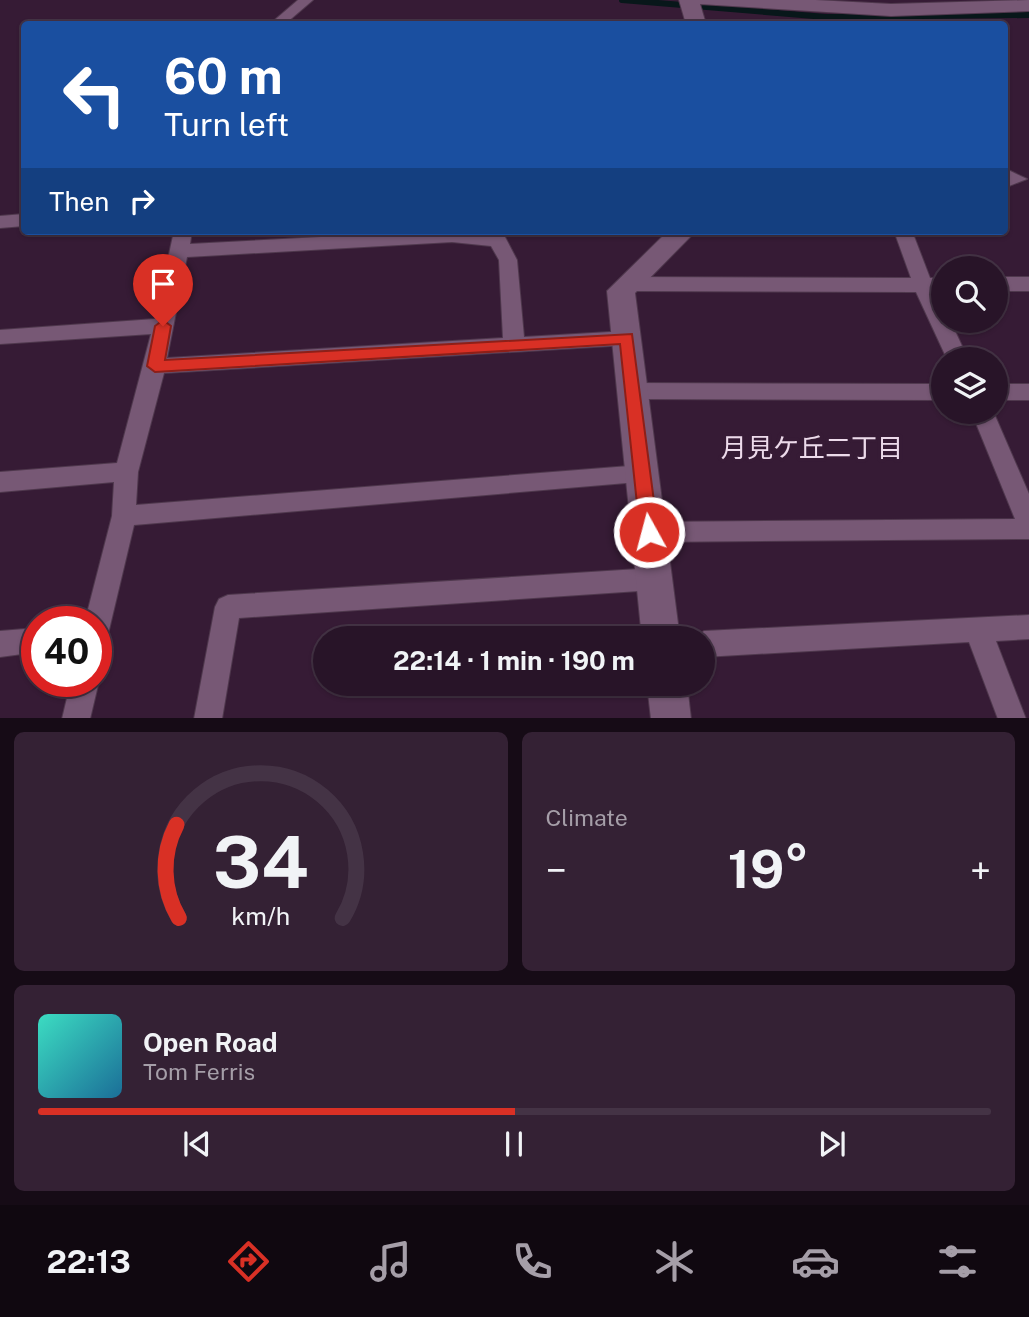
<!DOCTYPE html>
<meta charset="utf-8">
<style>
body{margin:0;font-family:"Public Sans","Noto Sans JP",sans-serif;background:#342134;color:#f1f3f6;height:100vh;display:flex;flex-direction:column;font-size:26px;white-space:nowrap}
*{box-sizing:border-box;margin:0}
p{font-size:23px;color:#a59ea8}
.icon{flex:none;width:38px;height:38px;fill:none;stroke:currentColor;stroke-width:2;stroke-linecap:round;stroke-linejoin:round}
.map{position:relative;height:718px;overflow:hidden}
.side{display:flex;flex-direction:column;gap:14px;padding:14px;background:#160b16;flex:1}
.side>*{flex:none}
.banner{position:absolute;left:21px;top:21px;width:987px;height:214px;border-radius:7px;box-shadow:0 2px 5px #0004,0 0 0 2px #443345;background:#1a4fa0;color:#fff;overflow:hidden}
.tools{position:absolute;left:931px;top:256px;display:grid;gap:14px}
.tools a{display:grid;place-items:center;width:77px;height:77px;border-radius:50%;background:#281428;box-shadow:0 2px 5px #0004,0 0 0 2px #443345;font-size:35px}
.speed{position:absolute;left:21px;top:606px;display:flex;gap:14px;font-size:35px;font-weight:700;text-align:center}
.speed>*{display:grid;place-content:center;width:91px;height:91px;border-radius:50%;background:#281428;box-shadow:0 2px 5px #0004,0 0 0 2px #443345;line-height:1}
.speed .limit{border:10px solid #d22;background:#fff;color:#111}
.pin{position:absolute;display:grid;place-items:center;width:60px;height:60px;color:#fff;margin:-72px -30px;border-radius:50% 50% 50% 0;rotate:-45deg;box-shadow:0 0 7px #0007}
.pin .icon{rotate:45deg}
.me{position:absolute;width:77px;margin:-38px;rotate:353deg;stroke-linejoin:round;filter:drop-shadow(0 0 5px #0008)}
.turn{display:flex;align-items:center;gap:24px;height:147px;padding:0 28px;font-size:32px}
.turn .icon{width:91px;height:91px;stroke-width:2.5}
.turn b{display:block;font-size:49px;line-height:60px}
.then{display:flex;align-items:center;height:66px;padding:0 28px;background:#0003;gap:14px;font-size:26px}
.big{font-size:52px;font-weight:700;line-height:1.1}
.side .widget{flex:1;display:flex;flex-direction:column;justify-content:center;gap:10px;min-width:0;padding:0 24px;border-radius:10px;background:#342134}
.side .dial{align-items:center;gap:0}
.dial svg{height:182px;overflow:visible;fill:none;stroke:#443345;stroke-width:7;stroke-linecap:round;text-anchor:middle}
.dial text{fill:#f1f3f6;stroke:none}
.song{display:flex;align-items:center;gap:21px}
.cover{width:84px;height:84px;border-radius:10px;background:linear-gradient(135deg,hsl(170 70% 55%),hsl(200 70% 35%))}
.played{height:7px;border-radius:4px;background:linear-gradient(90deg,#d93025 50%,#443345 50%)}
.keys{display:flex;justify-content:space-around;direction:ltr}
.heat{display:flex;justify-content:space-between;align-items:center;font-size:38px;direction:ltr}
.side .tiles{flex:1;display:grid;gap:14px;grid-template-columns:1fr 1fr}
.widget:last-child{grid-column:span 2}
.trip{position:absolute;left:313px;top:626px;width:402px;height:70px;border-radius:35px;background:#281428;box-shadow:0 2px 5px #0004,0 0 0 2px #443345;font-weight:700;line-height:70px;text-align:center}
.tabs{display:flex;height:112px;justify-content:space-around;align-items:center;background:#100810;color:#a59ea8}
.tabs .icon{width:49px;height:49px}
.tabs .selected{color:#d93025}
.tabs b{font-size:32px;color:#f1f3f6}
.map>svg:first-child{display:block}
</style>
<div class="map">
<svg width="1029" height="719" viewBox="0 0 1029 719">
<rect width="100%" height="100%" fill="#361b35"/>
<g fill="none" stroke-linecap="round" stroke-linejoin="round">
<path stroke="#08171a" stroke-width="6" d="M622,0L826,17L1029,15"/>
<defs>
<g id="street">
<path d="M298,0H313L285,24H270Z"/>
<path d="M1004,168L1027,179L1004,188Z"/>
<path d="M24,214V226L0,228V216Z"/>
<path d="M174,231H192L190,244L435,231L498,235L505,237L517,260L524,337L627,331L634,333L637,338L634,343L627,345L164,373L138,472L136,505L642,465L650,467L654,474L650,481L134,525L109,630L105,639L96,642V621H85L112,516L114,482L0,492V472L117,463L151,334L0,344V330L155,319ZM452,242L491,246L499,260L503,338L167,358L187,257Z"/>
<path d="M894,231H912L930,278H943V292H936L943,307V320H950L968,359H947L916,292L629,291L619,284L629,277L911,278Z"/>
<rect x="996" y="277" width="33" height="14"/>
<path d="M633,383L943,384V400L633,399L625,397L622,391L625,385Z"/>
<rect x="996" y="384" width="33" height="16"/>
<path d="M971,411H993L1029,494V539L649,542L640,539L637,532L640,525L649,522L1015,519Z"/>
<path d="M654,568L663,571L667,579L663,587L654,590L239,618L222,719H194L215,607L219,599L228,595Z"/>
<path d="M1029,615V639L996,641L1026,719H998L969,642L704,657V639H693L704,631Z"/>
<path d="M37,628V652L0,657V631Z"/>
<path d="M96,675L99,681L90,719H62L71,681H96Z"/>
</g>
<g id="secondary">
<path d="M679,0H815L891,4L1029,0V11L891,16L700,4L706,24H686Z"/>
<path d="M668,231H696L635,293L680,639H642L607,291Z"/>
<path d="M647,684H687L691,719H651Z"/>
</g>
</defs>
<use href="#street" stroke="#4f384d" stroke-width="2"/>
<use href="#secondary" stroke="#4f384d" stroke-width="2"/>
<use href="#street" fill="#775875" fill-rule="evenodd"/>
<use href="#secondary" fill="#775875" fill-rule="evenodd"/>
</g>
<path fill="#d93025" stroke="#8d1f18" stroke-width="2" d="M163,320L171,326L165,360L632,334L658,532L656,538H642L640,532L620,344L155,372L147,366L155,326Z"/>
<g text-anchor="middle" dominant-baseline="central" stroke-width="7" stroke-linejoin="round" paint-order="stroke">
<g font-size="26" fill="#ecdaea" stroke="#361b35">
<text x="812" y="447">月見ケ丘二丁目</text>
</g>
</g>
</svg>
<div class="tools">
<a><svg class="icon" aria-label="search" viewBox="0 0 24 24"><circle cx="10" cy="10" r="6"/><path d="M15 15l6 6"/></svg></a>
<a><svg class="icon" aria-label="layers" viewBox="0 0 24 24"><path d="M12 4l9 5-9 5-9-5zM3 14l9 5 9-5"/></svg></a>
</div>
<div class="speed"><div class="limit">40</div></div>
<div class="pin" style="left:163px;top:326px;background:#d93025"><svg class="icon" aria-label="arrive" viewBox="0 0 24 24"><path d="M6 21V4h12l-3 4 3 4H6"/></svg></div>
<svg class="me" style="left:649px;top:532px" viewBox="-20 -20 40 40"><circle r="17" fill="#d93025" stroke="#fff" stroke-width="3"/><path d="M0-11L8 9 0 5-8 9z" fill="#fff"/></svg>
<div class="trip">22:14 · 1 min · 190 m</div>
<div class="banner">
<div class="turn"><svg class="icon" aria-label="left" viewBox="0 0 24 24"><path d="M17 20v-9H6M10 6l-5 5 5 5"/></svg><div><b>60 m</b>Turn left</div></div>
<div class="then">Then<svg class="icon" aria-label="right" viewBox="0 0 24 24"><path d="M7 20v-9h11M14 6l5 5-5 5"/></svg></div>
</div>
</div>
<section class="side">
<div class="tiles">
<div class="widget dial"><svg viewBox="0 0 100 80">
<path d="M14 69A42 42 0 1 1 86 69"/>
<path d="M14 69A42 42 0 0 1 13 28" stroke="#d93025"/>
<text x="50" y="56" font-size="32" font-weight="700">34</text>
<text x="50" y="72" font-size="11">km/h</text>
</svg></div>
<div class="widget"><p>Climate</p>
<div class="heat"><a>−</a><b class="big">19°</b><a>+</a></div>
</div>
<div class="widget">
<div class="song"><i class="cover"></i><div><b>Open Road</b><p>Tom Ferris</p></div></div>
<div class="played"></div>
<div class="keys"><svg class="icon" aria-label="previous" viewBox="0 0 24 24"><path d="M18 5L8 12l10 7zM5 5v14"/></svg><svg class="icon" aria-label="pause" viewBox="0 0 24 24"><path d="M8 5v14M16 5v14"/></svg><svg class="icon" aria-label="next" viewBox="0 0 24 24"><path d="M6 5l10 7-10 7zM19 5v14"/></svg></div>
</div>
</div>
</section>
<nav class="tabs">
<b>22:13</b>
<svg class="icon selected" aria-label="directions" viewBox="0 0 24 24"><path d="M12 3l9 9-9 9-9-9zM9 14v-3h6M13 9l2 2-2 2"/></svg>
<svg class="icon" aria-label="music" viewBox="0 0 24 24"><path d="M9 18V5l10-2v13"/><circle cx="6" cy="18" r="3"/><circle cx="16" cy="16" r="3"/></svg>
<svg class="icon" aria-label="phone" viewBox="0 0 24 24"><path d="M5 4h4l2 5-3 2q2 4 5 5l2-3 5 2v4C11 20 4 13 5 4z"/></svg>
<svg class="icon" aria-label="climate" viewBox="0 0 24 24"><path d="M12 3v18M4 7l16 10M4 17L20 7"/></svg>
<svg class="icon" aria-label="car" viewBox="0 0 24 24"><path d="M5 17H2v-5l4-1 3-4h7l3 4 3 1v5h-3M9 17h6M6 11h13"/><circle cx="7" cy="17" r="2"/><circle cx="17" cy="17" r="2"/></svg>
<svg class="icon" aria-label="filters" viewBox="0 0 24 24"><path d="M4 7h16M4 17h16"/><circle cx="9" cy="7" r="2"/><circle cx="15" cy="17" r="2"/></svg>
</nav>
